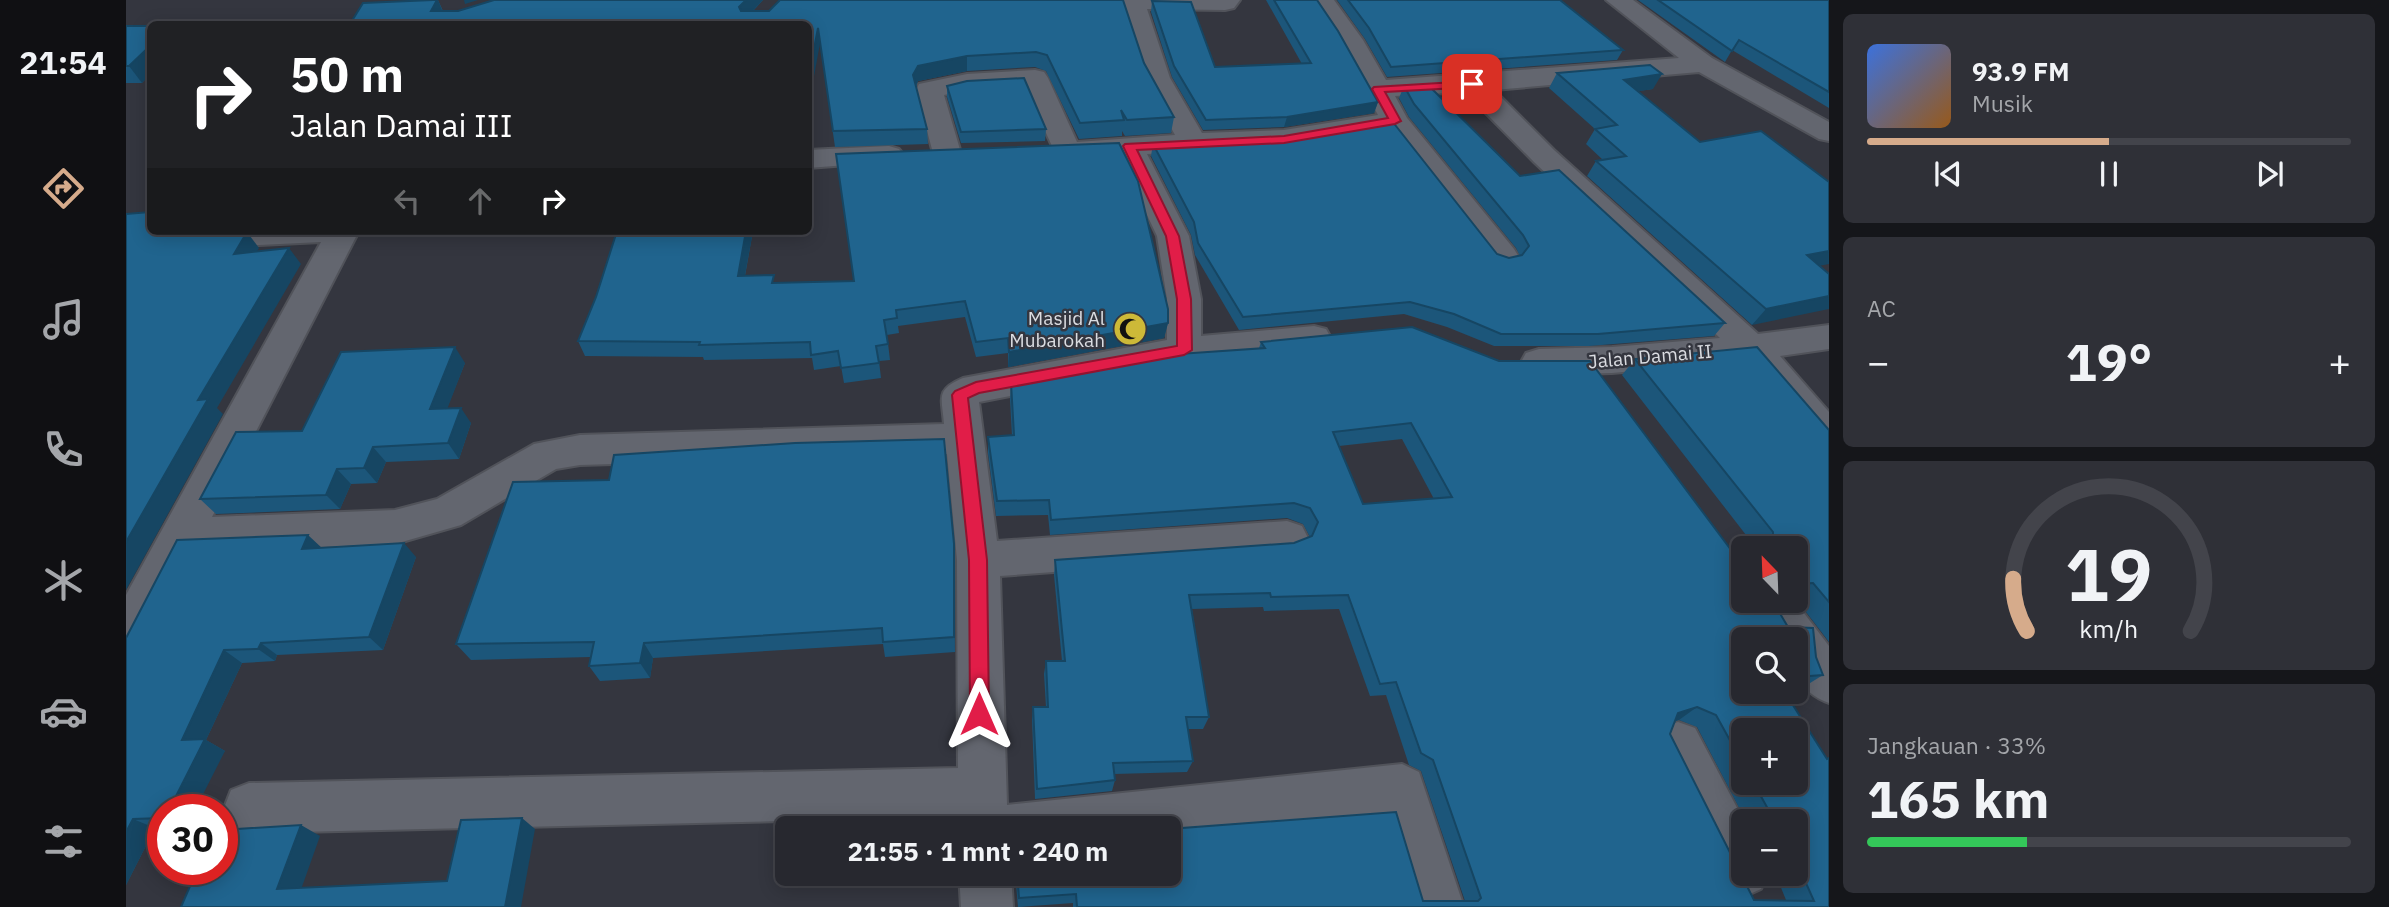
<!DOCTYPE html>
<html lang="id">
<meta charset="utf-8">
<style>
body{margin:0;font-family:"IBM Plex Sans",sans-serif;background:#2f3037;color:#f1f3f6;height:100vh;display:flex;flex-direction:column;font-size:26px;white-space:nowrap}
*{box-sizing:border-box;margin:0}
p{font-size:23px;color:#a4a6aa}
.icon{flex:none;width:38px;height:38px;fill:none;stroke:currentColor;stroke-width:2;stroke-linecap:round;stroke-linejoin:round}
.map{position:relative;flex:1;overflow:hidden}
.sheet{display:flex;flex-direction:column;gap:14px;padding:14px;background:#15161a;width:560px}
.sheet>*{flex:none}
.hud{position:absolute;left:21px;top:21px;width:665px;height:214px;border-radius:10px;box-shadow:0 4px 18px #0003,0 0 0 2px #43444b;background:#202124;color:#fff;overflow:hidden}
.needle{width:46px;rotate:337deg}
.buttons{position:absolute;left:1605px;top:536px;display:grid;gap:14px}
.buttons a{display:grid;place-items:center;width:77px;height:77px;border-radius:10px;background:#27282f;box-shadow:0 4px 18px #0003,0 0 0 2px #43444b;font-size:35px}
.speed{position:absolute;left:21px;top:794px;display:flex;gap:14px;font-size:35px;font-weight:700;text-align:center}
.speed>*{display:grid;place-content:center;width:91px;height:91px;border-radius:50%;background:#27282f;box-shadow:0 4px 18px #0003,0 0 0 2px #43444b;line-height:1}
.speed .limit{border:10px solid #d22;background:#fff;color:#111}
.pin{position:absolute;display:grid;place-items:center;width:60px;height:60px;color:#fff;margin:-30px;border-radius:14px;box-shadow:0 4px 10px #0006}
.me{position:absolute;width:77px;margin:-38px;rotate:0deg;stroke-linejoin:round;filter:drop-shadow(0 0 5px #0008)}
.turn{display:flex;align-items:center;gap:24px;height:147px;padding:0 28px;font-size:32px}
.turn .icon{width:91px;height:91px;stroke-width:2.5}
.turn b{display:block;font-size:49px;line-height:60px}
.lanes{display:flex;align-items:center;height:66px;padding:0 28px;background:#0003;justify-content:center;gap:35px;direction:ltr}
.lanes .off{opacity:.35}
.big{font-size:52px;font-weight:800;line-height:1.1}
.sheet .tile{flex:1;display:flex;flex-direction:column;justify-content:center;gap:10px;min-width:0;padding:0 24px;border-radius:10px;background:#2f3037}
.sheet .dial{align-items:center;gap:0}
.dial svg{height:182px;overflow:visible;fill:none;stroke:#43444b;stroke-width:7;stroke-linecap:round;text-anchor:middle}
.dial text{fill:#f1f3f6;stroke:none}
.song{display:flex;align-items:center;gap:21px}
.cover{width:84px;height:84px;border-radius:10px;background:linear-gradient(135deg,hsl(220 70% 55%),hsl(30 70% 35%))}
.played{height:7px;border-radius:4px;background:linear-gradient(90deg,#d6ab8b 50%,#43444b 50%)}
.keys{display:flex;justify-content:space-around;direction:ltr}
.heat{display:flex;justify-content:space-between;align-items:center;font-size:38px;direction:ltr}
.charge{height:10px;border-radius:5px;background:linear-gradient(90deg,#34c759 33%,#43444b 0)}
.trip{position:absolute;left:649px;top:816px;width:406px;height:70px;border-radius:10px;background:#27282f;box-shadow:0 4px 18px #0003,0 0 0 2px #43444b;font-weight:800;line-height:70px;text-align:center}
main{display:flex;flex:1;min-height:0}
.dock{display:flex;flex-direction:column;width:126px;justify-content:space-around;align-items:center;background:#101013;color:#a4a6aa}
.dock .icon{width:49px;height:49px}
.dock .on{color:#d6ab8b}
.dock b{font-size:32px;color:#f1f3f6}
.map>svg:first-child{display:block}
</style>
<main>
<nav class="dock">
<b>21:54</b>
<svg class="icon on" aria-label="directions" viewBox="0 0 24 24"><path d="M12 3l9 9-9 9-9-9zM9 14v-3h6M13 9l2 2-2 2"/></svg>
<svg class="icon" aria-label="music" viewBox="0 0 24 24"><path d="M9 18V5l10-2v13"/><circle cx="6" cy="18" r="3"/><circle cx="16" cy="16" r="3"/></svg>
<svg class="icon" aria-label="phone" viewBox="0 0 24 24"><path d="M5 4h4l2 5-3 2q2 4 5 5l2-3 5 2v4C11 20 4 13 5 4z"/></svg>
<svg class="icon" aria-label="climate" viewBox="0 0 24 24"><path d="M12 3v18M4 7l16 10M4 17L20 7"/></svg>
<svg class="icon" aria-label="car" viewBox="0 0 24 24"><path d="M5 17H2v-5l4-1 3-4h7l3 4 3 1v5h-3M9 17h6M6 11h13"/><circle cx="7" cy="17" r="2"/><circle cx="17" cy="17" r="2"/></svg>
<svg class="icon" aria-label="filters" viewBox="0 0 24 24"><path d="M4 7h16M4 17h16"/><circle cx="9" cy="7" r="2"/><circle cx="15" cy="17" r="2"/></svg>
</nav>
<div class="map">
<svg width="1703" height="907" viewBox="0 0 1703 907">
<rect width="100%" height="100%" fill="#34363f"/>
<g fill="none" stroke-linecap="round" stroke-linejoin="round">
<defs>
<g id="minor">
<path d="M854,0H1114L1108,8L1099,10L1021,9L1044,78L1076,133L1158,130L1252,115L1211,40L1184,0H1208L1237,40L1260,80L1553,58L1480,0H1507L1586,58L1703,122V141L1693,139L1573,72L1368,90L1428,150L1632,334L1703,325V349L1654,356L1703,412V452L1690,447L1617,361L1486,373L1413,375L1400,371L1395,362L1400,353L1413,349L1486,347L1594,338L1408,162L1339,92L1269,96L1281,118L1388,249L1393,257L1388,265L1377,268L1366,265L1262,131L1158,148L1021,154L1063,236L1075,299V336L1188,326L1200,329L1205,338L1200,347L1188,350L1058,363L853,402L871,541L1161,521L1176,526L1182,538L1176,550L1161,555L874,576L881,805L1276,764L1293,772L1338,907H1286L1259,815L1043,837V828H832V817L123,833L105,826L98,808L105,790L123,783L832,768L831,560L821,454L454,465L430,469L335,525L269,544L67,552L16,652L0,658V595L195,242L92,247L81,244L74,231H233L86,517L269,510L311,499L408,444L454,435L818,424C816,397 809,390 837,378L1041,340V299L1031,236L993,156L942,160L931,157L899,87L841,90L818,95L835,153L831,159L821,162L811,159L807,153L790,90L793,84L841,74L909,70L918,72L922,78L951,142L1049,135L1018,78L996,9L866,7L857,5Z"/>
<path d="M763,146L773,149L778,155L773,161L682,168V150Z"/>
<path d="M1621,600H1668L1703,646V703C1669,690 1670,671 1670,639H1645Z"/>
<path d="M1552,722L1569,728L1618,821L1617,873H1642L1635,889L1617,897L1599,889L1535,762L1528,745L1535,728Z"/>
<path d="M833,873H885L887,907H835Z"/>
</g>
</defs>
<use href="#minor" stroke="#51535a" stroke-width="4"/>
<use href="#minor" fill="#63666f" fill-rule="evenodd"/>
</g>
<g fill="#1c567a" fill-rule="evenodd">
<path d="M312,0L317,11H332L637,0L627,11L1018,63L1048,117L1045,133L999,136L996,131V136L953,139L920,71L909,67L841,71L792,81L790,87L801,129L802,144L709,147L694,43L682,24H224Z"/>
<path d="M1140,0H1191L1252,102L1248,113L1158,127L1077,130L1046,77L1025,12L1026,1L1089,67L1176,64Z"/>
<path d="M1211,0H1434L1497,50L1491,60L1261,77L1239,39Z"/>
<path d="M1512,0H1703V108L1606,50L1599,62Z"/>
<path d="M0,26H24V74L16,83H0Z"/>
<path d="M1431,73L1527,89L1512,91L1693,266L1626,325L1461,176L1470,161L1477,160L1460,144L1469,129L1423,88Z"/>
<path d="M821,86L920,129L919,141L835,143L821,97Z"/>
<path d="M1278,86L1394,176L1599,323L1588,336L1463,346H1368L1321,327L1278,314L1113,330L1069,255L1065,235L1025,156L1027,144L1383,258L1394,256L1390,248L1283,117L1273,98Z"/>
<path d="M491,231H627L619,276L649,283L1042,323L1038,338L882,367V353L850,357L839,317L772,326L773,333L761,335L764,360L753,361L755,378L718,383L715,366L688,370L686,358L578,360L577,357L459,356L452,341L470,297Z"/>
<path d="M1286,327L1373,361H1464L1617,566V600H1646L1662,627L1687,628L1690,657L1697,675L1676,688H1670V639H1617V691H1658L1701,759L1703,758V907H947V903L892,907L889,873H1043V829L1270,812L1297,901H1339L1295,771L1283,765L1260,695L1244,696L1213,609L1138,611L1137,607L1066,609L1083,717L1077,729H1062L1067,761L1061,772L988,774L989,780L986,791L909,799L906,720L907,707H920L918,674L920,661H936L928,575L929,560L1168,543L1184,537L1177,524L1161,518L924,535L922,515L870,516L862,453V437L886,436L884,399L885,383L1052,351L1053,354L1133,348L1135,342ZM1276,439L1308,499L1237,504L1213,446ZM1553,720L1571,727L1620,821H1670V873H1649L1660,900H1628L1544,734L1549,721ZM1617,730H1670V782H1617Z"/>
<path d="M1509,359L1703,430V642L1670,599V548H1623L1627,544L1496,375Z"/>
<path d="M339,363L321,408L345,423L333,459L260,462L251,483L225,484L214,509L90,514L74,499L176,431Z"/>
<path d="M195,548L290,557L257,650L151,655L149,661L116,663L80,740L99,751L37,810V828H29L0,885V638Z"/>
<path d="M828,560L829,652L759,657L757,644L527,658L524,678L474,681L463,666L465,657L345,660L330,644Z"/>
</g>
<g fill="#164663">
<path d="M312,0L318,15L305,11Z"/>
<path d="M338,0H352L339,4Z"/>
<path d="M620,0H637L616,22L613,7Z"/>
<path d="M692,28L694,43L682,110V81Z"/>
<path d="M24,46V74L16,83L3,66Z"/>
<path d="M841,56V71L792,81L787,91V75L792,66Z"/>
<path d="M1536,74L1527,89L1489,95L1498,80Z"/>
<path d="M1252,102L1248,113L1158,127L1161,117Z"/>
<path d="M620,231H627L616,291L612,276Z"/>
<path d="M121,232L133,248L120,270L108,254Z"/>
<path d="M163,248L175,264L91,408L97,414L0,590V542L72,400Z"/>
<path d="M1703,251V264L1667,271L1681,255Z"/>
<path d="M1703,296V309L1626,325L1640,309Z"/>
<path d="M1042,323L1038,338L882,367L883,352Z"/>
<path d="M329,347L339,363L315,425L304,409Z"/>
<path d="M335,408L345,423L333,459L322,443Z"/>
<path d="M247,447L260,462L251,483L238,468Z"/>
<path d="M211,469L225,484L214,509L200,495Z"/>
<path d="M182,535L197,549H176Z"/>
<path d="M278,543L290,557L257,650L243,637Z"/>
<path d="M135,643L151,655L149,661L132,649Z"/>
<path d="M518,643L527,658L524,678L514,663Z"/>
<path d="M98,650L116,663L80,740L99,751L69,810H43L56,740Z"/>
<path d="M1571,707L1553,720L1534,726L1552,713Z"/>
<path d="M396,818L409,829L395,907H379Z"/>
<path d="M7,819L29,828L0,885V832Z"/>
<path d="M175,825L194,836L172,898L151,889Z"/>
</g>
<g fill="#20648e" stroke="#164663" stroke-width="2" fill-rule="evenodd">
<path d="M307,0H311L305,11H332L368,0H620L613,7L615,11H643L654,0H997L1018,63L1048,117L1001,120L995,110L998,120L954,123L921,55L910,52L841,56L792,66L787,75L801,129L707,131L692,28L682,81V24H224L237,3Z"/>
<path d="M1148,0H1191L1212,31L1252,102L1161,117L1080,120L1048,66L1026,1L1065,2L1089,67L1185,63Z"/>
<path d="M1222,0H1434L1497,50L1265,67L1243,28Z"/>
<path d="M1532,0H1703V92L1613,40L1606,51Z"/>
<path d="M0,26H24V46L3,66H0Z"/>
<path d="M1524,65L1536,74L1498,80L1574,142L1635,131L1703,182V251L1681,255L1703,274V296L1640,309L1470,161L1500,156L1469,129L1491,125L1431,73Z"/>
<path d="M898,78L920,129L835,132L821,86L841,81Z"/>
<path d="M1302,85L1394,176L1433,170L1599,323L1472,334H1375L1328,314L1284,302L1117,317L1072,243L1068,222L1027,144L1162,138L1266,121L1371,254L1383,258L1396,255L1403,246L1397,235L1288,104L1278,86Z"/>
<path d="M993,143L1012,181L1042,309V323L883,352L882,338L850,342L839,301L770,310L771,318L758,320L762,344L750,346L753,363L715,368L712,351L685,355L684,342L573,345L574,342L452,341L470,297L491,231H620L612,276L648,275L646,283L728,281L710,154Z"/>
<path d="M24,212V231H69L79,234L121,232L108,254L163,248L72,400L82,399L0,542V214Z"/>
<path d="M1286,327L1373,361H1464L1617,566V600H1646L1662,627L1687,628L1690,657L1697,675L1670,677V639H1617V691H1658L1701,759L1703,758V907H951L950,894L893,898L891,873H1043V829L1270,812L1297,901H1352L1355,898L1307,760L1295,753L1270,682L1254,684L1222,595L1145,597L1144,593L1063,595L1083,717H1060L1067,761L987,763L989,780L911,789L907,707H922L920,661H939L929,560L1168,543L1186,536L1192,522L1184,508L1168,503L925,520L923,500L871,501L862,437L888,435L885,383L1052,351L1053,354L1139,348L1135,342ZM1285,423L1326,497L1237,504L1207,432ZM1571,707L1590,715L1617,764V730H1670V782H1627L1642,809V821H1670V863H1671L1688,901L1628,900L1544,734L1552,713Z"/>
<path d="M329,347L304,409L335,408L322,443L247,447L238,468L211,469L200,495L74,499L110,432L176,431L215,352Z"/>
<path d="M1631,347L1703,430V602L1687,583L1670,584V548H1637V536L1647,535V532L1509,359Z"/>
<path d="M818,439L828,544V637L757,642L756,628L518,643L514,663L463,666L468,642L330,644L387,482L483,480L488,455L669,443Z"/>
<path d="M182,535L176,549L278,543L243,637L135,643L132,649L98,650L56,740L79,739L43,810H37V818L7,819L0,832V638L51,540Z"/>
<path d="M396,818L379,907H55L71,870H96V830L175,825L151,889L321,881L335,820Z"/>
<path d="M912,820H996L997,828H898L912,827Z"/>
</g>
<path fill="#e11d48" stroke="#92132f" stroke-width="2" d="M1346,81L1351,84L1350,87L1259,92L1275,121L1269,124L1158,143L1011,150L1053,236L1065,299L1066,350L1058,355L853,393L842,398L861,560L863,714L860,721L853,723L846,721L844,714L843,560L826,395L829,391L850,382L1051,346V299L1040,236L997,146L999,144L1158,136L1262,118L1246,89L1248,87Z"/>
<defs>
<symbol id="mosque-disc" viewBox="-11 -11 22 22"><circle r="9.5" fill="#cdb938" stroke="#34363f"/><path d="M3.5-4.9A6 6 0 1 0 3.5 4.9A5 5 0 1 1 3.5-4.9Z" fill="#111"/></symbol>
</defs>
<g fill-rule="evenodd">
<use href="#mosque-disc" x="985" y="310" width="38" height="38"/>
</g>
<g text-anchor="middle" dominant-baseline="central" stroke-width="5" stroke-linejoin="round" paint-order="stroke">
<g font-size="19" fill="#dadce1" stroke="#34363f" text-anchor="end">
<text x="979" y="318">Masjid Al<tspan x="979" dy="22">Mubarokah</tspan></text>
</g>
<g font-size="19" fill="#dadce1" stroke="#34363f">
<text transform="translate(1524 356) rotate(-5)">Jalan Damai II</text>
</g>
</g>
</svg>
<div class="buttons">
<a><svg class="needle" viewBox="-14 -14 28 28"><path d="M0-13l5 13h-10z" fill="#e53935"/><path d="M0 13l5-13h-10z" fill="#a4a6aa"/></svg></a>
<a><svg class="icon" aria-label="search" viewBox="0 0 24 24"><circle cx="10" cy="10" r="6"/><path d="M15 15l6 6"/></svg></a>
<a>+</a>
<a>−</a>
</div>
<div class="speed"><div class="limit">30</div></div>
<div class="pin" style="left:1346px;top:84px;background:#d93025"><svg class="icon" aria-label="arrive" viewBox="0 0 24 24"><path d="M6 21V4h12l-3 4 3 4H6"/></svg></div>
<svg class="me" style="left:853px;top:714px" viewBox="-20 -20 40 40"><path d="M0-17L14 15 0 8-14 15z" fill="#e11d48" stroke="#fff" stroke-width="4"/></svg>
<div class="trip">21:55 · 1 mnt · 240 m</div>
<div class="hud">
<div class="turn"><svg class="icon" aria-label="right" viewBox="0 0 24 24"><path d="M7 20v-9h11M14 6l5 5-5 5"/></svg><div><b>50 m</b>Jalan Damai III</div></div>
<div class="lanes"><svg class="icon off" aria-label="left" viewBox="0 0 24 24"><path d="M17 20v-9H6M10 6l-5 5 5 5"/></svg><svg class="icon off" aria-label="ahead" viewBox="0 0 24 24"><path d="M12 20V5M6 11l6-6 6 6"/></svg><svg class="icon" aria-label="right" viewBox="0 0 24 24"><path d="M7 20v-9h11M14 6l5 5-5 5"/></svg></div>
</div>
</div>
<section class="sheet">
<div class="tile">
<div class="song"><i class="cover"></i><div><b>93.9 FM</b><p>Musik</p></div></div>
<div class="played"></div>
<div class="keys"><svg class="icon" aria-label="previous" viewBox="0 0 24 24"><path d="M18 5L8 12l10 7zM5 5v14"/></svg><svg class="icon" aria-label="pause" viewBox="0 0 24 24"><path d="M8 5v14M16 5v14"/></svg><svg class="icon" aria-label="next" viewBox="0 0 24 24"><path d="M6 5l10 7-10 7zM19 5v14"/></svg></div>
</div>
<div class="tile"><p>AC</p>
<div class="heat"><a>−</a><b class="big">19°</b><a>+</a></div>
</div>
<div class="tile dial"><svg viewBox="0 0 100 80">
<path d="M14 69A42 42 0 1 1 86 69"/>
<path d="M14 69A42 42 0 0 1 8 46" stroke="#d6ab8b"/>
<text x="50" y="56" font-size="32" font-weight="700">19</text>
<text x="50" y="72" font-size="11">km/h</text>
</svg></div>
<div class="tile"><p>Jangkauan · 33%</p><b class="big">165 km</b><div class="charge"></div></div>
</section>
</main>
